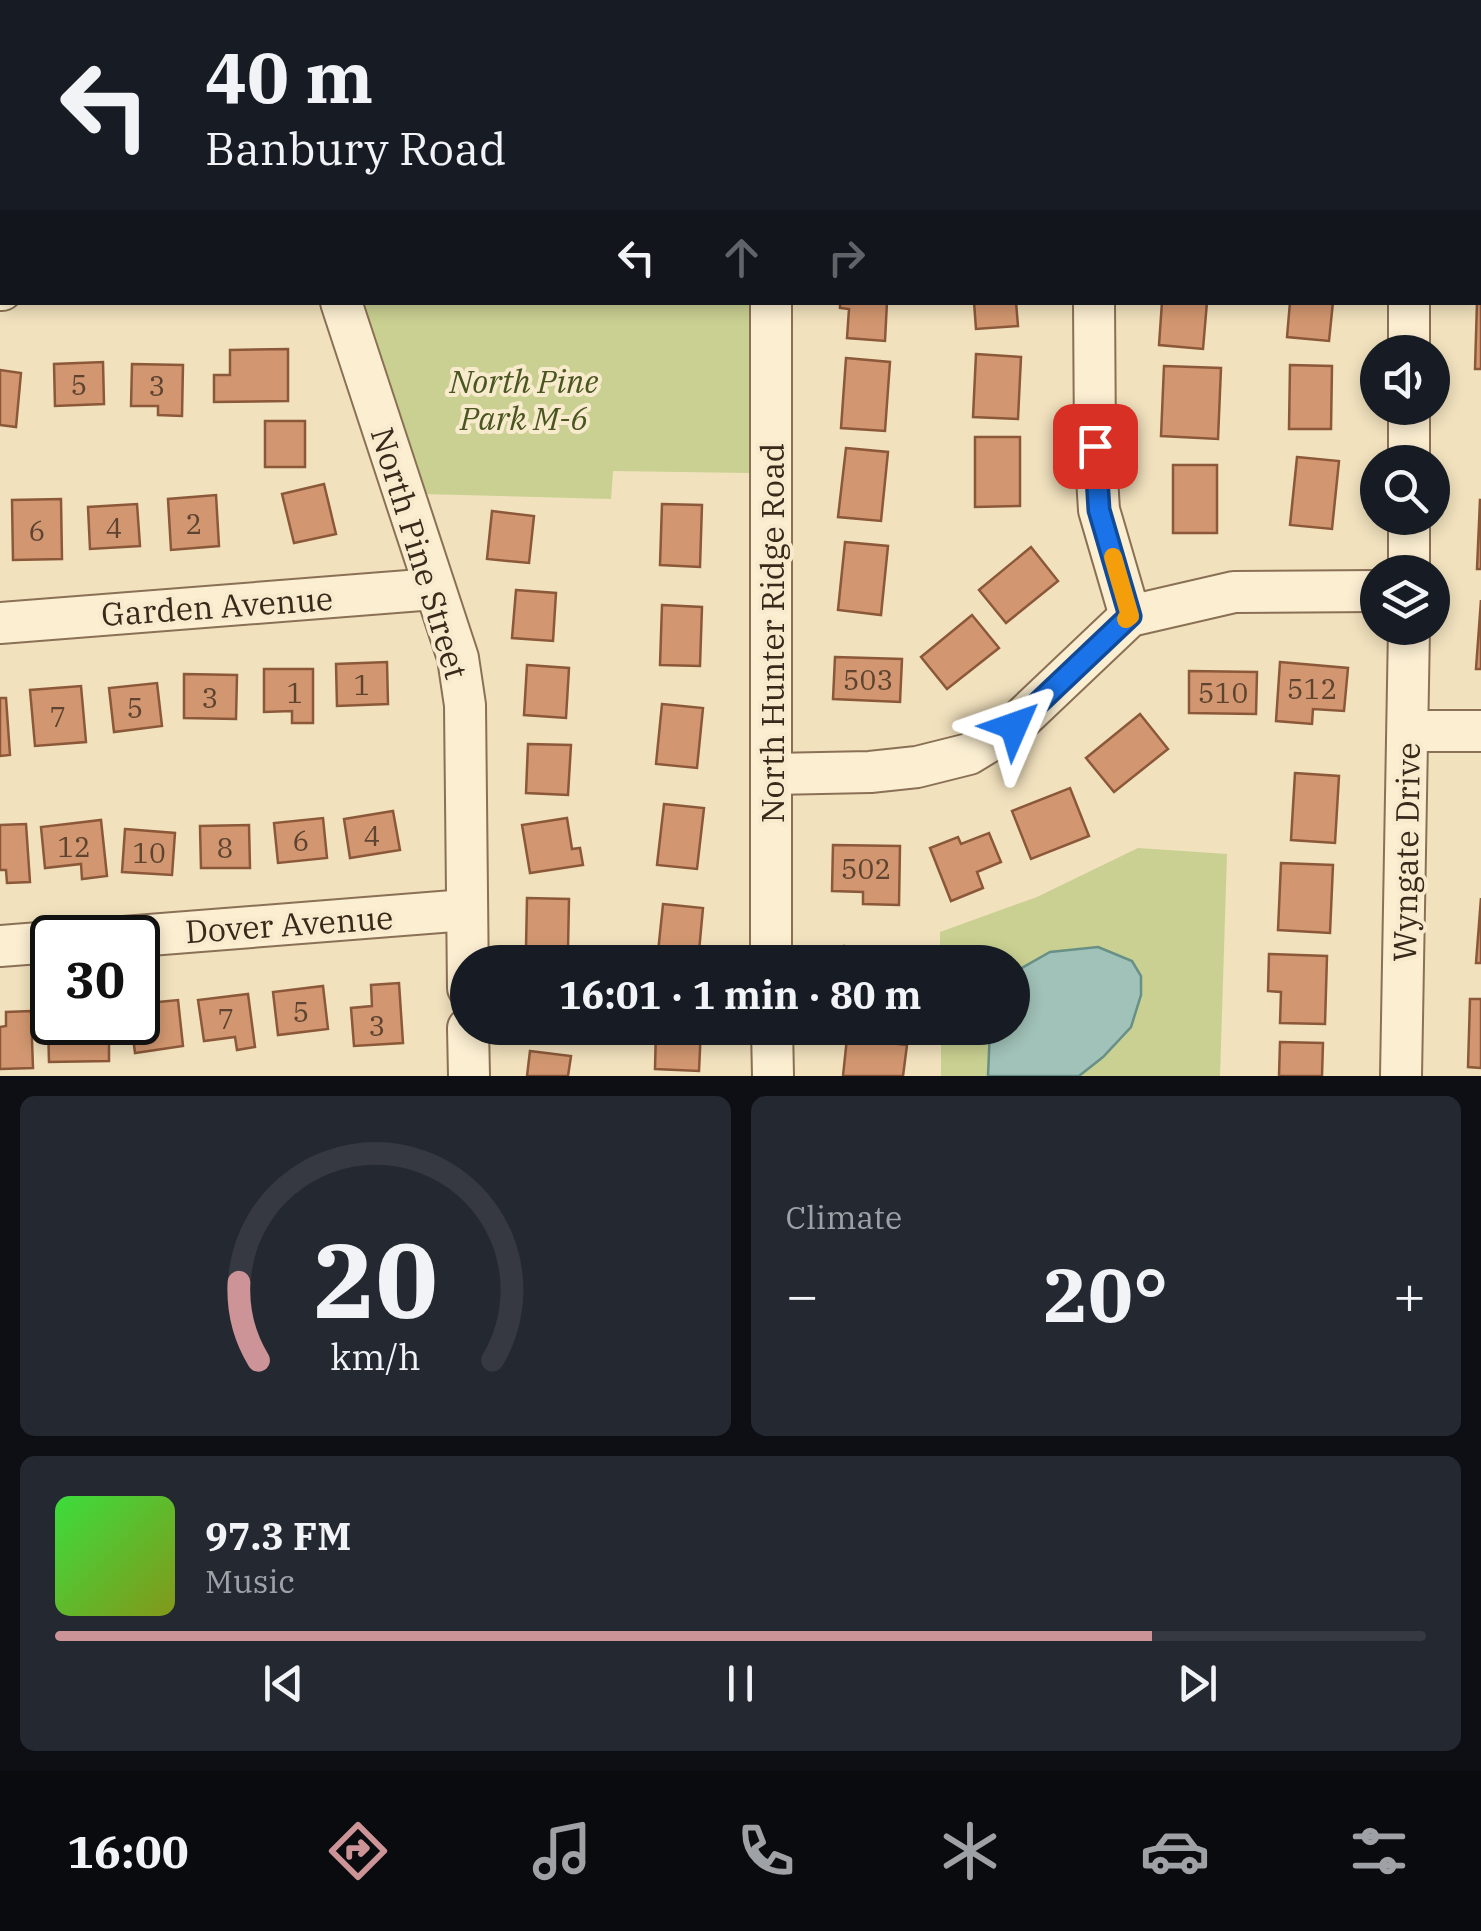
<!DOCTYPE html>
<meta charset="utf-8">
<style>
body{margin:0;font-family:"IBM Plex Serif",serif;background:#242831;color:#f1f3f6;height:100vh;display:flex;flex-direction:column;font-size:38px;white-space:nowrap}
*{box-sizing:border-box;margin:0}
p{font-size:32px;color:#9ea1a6}
.icon{flex:none;width:55px;height:55px;fill:none;stroke:currentColor;stroke-width:2;stroke-linecap:round;stroke-linejoin:round}
.map{position:relative;height:1076px;overflow:hidden}
.details{display:flex;flex-direction:column;gap:20px;padding:20px;background:#0d0f14;flex:1}
.details>*{flex:none}
.guide{position:absolute;left:0px;top:0px;width:1482px;height:305px;box-shadow:0 5px 15px #0003;background:#171b24;color:#f1f3f6;overflow:hidden}
.tools{position:absolute;left:1360px;top:335px;display:grid;gap:20px}
.tools a{display:grid;place-items:center;width:90px;height:90px;border-radius:50%;background:#171b24;box-shadow:0 5px 15px #0003;font-size:50px}
.speed{position:absolute;left:30px;top:915px;display:flex;gap:20px;font-size:50px;font-weight:700;text-align:center}
.speed>*{display:grid;place-content:center;width:130px;height:130px;border-radius:50%;background:#171b24;box-shadow:0 5px 15px #0003;line-height:1}
.speed .limit{border:5px solid #111;border-radius:15px;background:#fff;color:#111}
.pin{position:absolute;display:grid;place-items:center;width:85px;height:85px;color:#fff;margin:-42px;border-radius:20px;box-shadow:0 5px 15px #0006}
.me{position:absolute;width:110px;margin:-55px;rotate:47deg;stroke-linejoin:round;filter:drop-shadow(0 0 8px #0008)}
.turn{display:flex;align-items:center;gap:35px;height:210px;padding:0 40px;font-size:45px}
.turn .icon{width:130px;height:130px;stroke-width:2.5}
.turn b{display:block;font-size:70px;line-height:85px}
.lanes{display:flex;align-items:center;height:95px;padding:0 40px;background:#0003;justify-content:center;gap:50px;direction:ltr}
.lanes .off{opacity:.35}
.big{font-size:75px;font-weight:700;line-height:1.1}
.details .card{flex:1;display:flex;flex-direction:column;justify-content:center;gap:15px;min-width:0;padding:0 35px;border-radius:15px;background:#242831}
.details .dial{align-items:center;gap:0}
.dial svg{height:260px;overflow:visible;fill:none;stroke:#363941;stroke-width:7;stroke-linecap:round;text-anchor:middle}
.dial text{fill:#f1f3f6;stroke:none}
.song{display:flex;align-items:center;gap:30px}
.cover{width:120px;height:120px;border-radius:15px;background:linear-gradient(135deg,hsl(120 70% 55%),hsl(70 70% 35%))}
.played{height:10px;border-radius:5px;background:linear-gradient(90deg,#cc9497 80%,#363941 80%)}
.keys{display:flex;justify-content:space-around;direction:ltr}
.heat{display:flex;justify-content:space-between;align-items:center;font-size:55px;direction:ltr}
.details .tiles{flex:1;display:grid;gap:20px;grid-template-columns:1fr 1fr}
.card:last-child{grid-column:span 2}
.trip{position:absolute;left:450px;top:945px;width:580px;height:100px;border-radius:50px;background:#171b24;box-shadow:0 5px 15px #0003;font-weight:700;line-height:100px;text-align:center}
.dock{display:flex;height:160px;justify-content:space-around;align-items:center;background:#090b0e;color:#9ea1a6}
.dock .icon{width:70px;height:70px}
.dock .on{color:#cc9497}
.dock b{font-size:45px;color:#f1f3f6}
.map>svg:first-child{display:block}
</style>
<div class="map">
<svg width="1481" height="1076" viewBox="0 0 1481 1076">
<rect width="100%" height="100%" fill="#f1e1bd"/>
<g fill="#c9d091">
<path d="M357,303H749V473L613,471L611,499L423,494Z"/>
<path d="M1138,848L1227,854L1220,1076H941V1028H1012V962H940V932L1037,897Z"/>
</g>
<path fill="#a1c2b8" stroke="#689086" stroke-width="2.5" d="M1098,947L1132,961L1141,976V995L1131,1027L1103,1057L1079,1076H988L990,1028H1012L1013,973L1050,952Z"/>
<g fill="#d29770" stroke="#8b5839" stroke-width="2.5">
<path d="M1480,300H1481V369H1475L1477,302Z"/>
<path d="M840,302H887L885,341L847,338L849,309L840,308Z"/>
<path d="M974,302H1016L1018,326L976,329Z"/>
<path d="M1162,302H1207L1203,349L1159,345Z"/>
<path d="M1290,302H1333L1329,341L1287,337Z"/>
<path d="M288,349V401L214,402V375H230V350Z"/>
<path d="M976,354L1021,357L1018,419L973,417Z"/>
<path d="M846,358L890,362L885,431L841,428Z"/>
<path d="M103,362L104,404L55,406L54,364Z"/>
<path d="M132,364L183,365L182,416L158,415V406H131Z"/>
<path d="M1290,365L1332,366L1331,429H1289Z"/>
<path d="M1164,366L1221,368L1218,439L1161,436Z"/>
<path d="M0,370L21,373L16,427L0,425Z"/>
<rect x="265" y="421" width="40" height="46"/>
<path d="M975,437H1020V506L975,507Z"/>
<path d="M846,448L888,452L881,521L838,517Z"/>
<path d="M1297,457L1339,461L1332,529L1290,525Z"/>
<rect x="1173" y="465" width="44" height="68"/>
<path d="M324,484L336,534L294,543L282,494Z"/>
<path d="M216,495L219,546L171,550L168,499Z"/>
<path d="M61,499L62,559L13,560L12,500Z"/>
<path d="M1480,500H1481V569H1477Z"/>
<path d="M137,504L140,546L90,549L88,507Z"/>
<path d="M662,504L702,505L700,567L660,565Z"/>
<path d="M492,511L534,516L529,563L487,559Z"/>
<path d="M845,542L888,546L881,615L838,610Z"/>
<path d="M1031,547L1058,581L1006,623L979,590Z"/>
<path d="M516,590L556,593L553,641L512,638Z"/>
<path d="M1481,600V669H1476Z"/>
<path d="M662,605L702,607L700,666L660,665Z"/>
<path d="M972,615L999,648L947,689L921,657Z"/>
<path d="M835,657L902,659L900,702L833,699Z"/>
<path d="M387,662L388,704L337,706L336,664Z"/>
<path d="M1280,662L1348,668L1344,711L1313,709L1312,724L1276,721Z"/>
<path d="M527,665L569,668L566,718L524,715Z"/>
<path d="M264,669H313V723H292V711L264,712Z"/>
<path d="M1189,671L1257,672L1256,714L1189,713Z"/>
<path d="M184,674L237,675L236,719L184,718Z"/>
<path d="M157,683L162,726L114,732L109,688Z"/>
<path d="M81,686L86,742L35,746L30,690Z"/>
<path d="M0,698H6L10,755L0,756Z"/>
<path d="M662,704L703,708L697,768L656,764Z"/>
<path d="M1140,714L1168,749L1114,792L1086,758Z"/>
<path d="M528,744L571,745L568,795L526,793Z"/>
<path d="M1295,773L1339,776L1335,843L1291,840Z"/>
<path d="M1070,788L1089,836L1031,859L1012,811Z"/>
<path d="M664,804L704,808L697,869L657,865Z"/>
<path d="M393,811L400,850L350,858L344,819Z"/>
<path d="M323,818L327,858L278,863L274,823Z"/>
<path d="M567,818L572,849L580,848L583,865L530,873L522,825Z"/>
<path d="M101,820L107,876L82,879L81,864L45,868L41,827Z"/>
<path d="M26,824L30,882L7,883L6,870H0V825Z"/>
<path d="M249,825L250,868H201L200,826Z"/>
<path d="M125,829L175,833L172,875L122,872Z"/>
<path d="M989,833L1001,862L977,872L983,888L951,901L930,848L958,837L961,844Z"/>
<path d="M833,845L900,846L899,905L863,904V892L832,891Z"/>
<path d="M1281,863L1333,865L1330,933L1278,930Z"/>
<path d="M527,898L569,899L568,949L526,948Z"/>
<path d="M1481,898V963H1476Z"/>
<path d="M663,904L703,908L698,962H657Z"/>
<path d="M844,946L891,951L889,962H842Z"/>
<path d="M1269,954L1327,956L1325,1024L1280,1023L1281,992L1268,991Z"/>
<path d="M399,983L403,1043L354,1046L351,1008L372,1006L371,985Z"/>
<path d="M323,986L328,1029L278,1035L273,992Z"/>
<path d="M248,994L255,1047L237,1050L235,1037L204,1041L198,1000Z"/>
<path d="M1470,999H1481V1068L1468,1067Z"/>
<path d="M178,1000L183,1046L135,1053L131,1022H138V1004Z"/>
<path d="M31,1011L33,1068L0,1069V1027L6,1026V1012Z"/>
<path d="M109,1022V1061L49,1062L48,1024Z"/>
<path d="M656,1028H701L699,1071L655,1069Z"/>
<path d="M847,1038L907,1045L903,1076H843Z"/>
<path d="M1280,1042L1323,1043L1322,1076H1279Z"/>
<path d="M530,1051L571,1056L568,1076H527Z"/>
</g>
<g fill="none" stroke-linecap="round" stroke-linejoin="round">
<defs>
<g id="minor">
<path d="M770,0V2"/>
<path d="M1094,0V2"/>
<path d="M1408,0V2"/>
<path d="M347,2L348,0"/>
<path d="M0,288L2,290"/>
<path d="M341,302L458,658L465,705L468,988"/>
<path d="M771,302V962"/>
<path d="M1094,302L1095,446L1099,510L1130,616"/>
<path d="M1409,302V352"/>
<path d="M1409,408V462"/>
<path d="M1409,518V572"/>
<path d="M0,623L434,589"/>
<path d="M1409,731H1481"/>
<path d="M773,774L870,772L917,767L969,754L1013,727L1130,616L1234,592L1378,591"/>
<path d="M111,938L466,910"/>
<path d="M0,946L52,942"/>
<path d="M468,1028L469,1076"/>
<path d="M772,1028L773,1076"/>
<path d="M1401,1076L1409,628"/>
</g>
</defs>
<use href="#minor" stroke="#8a7055" stroke-width="44"/>
<use href="#minor" stroke="#fbeed1" stroke-width="40"/>
</g>
<g fill="none" stroke-linecap="round" stroke-linejoin="round">
<defs>
<path id="route" d="M1014,726L1130,616L1099,510L1095,446"/>
</defs>
<use href="#route" stroke="#114b97" stroke-width="25"/>
<use href="#route" stroke="#1a73e8" stroke-width="18"/>
<path stroke="#f59e0b" stroke-width="18" d="M1113,557L1130,616L1126,619"/>
</g>
<g text-anchor="middle" dominant-baseline="central" stroke-width="8" stroke-linejoin="round" paint-order="stroke">
<g font-size="28" fill="#5e4430">
<text x="79" y="384">5</text>
<text x="157" y="385">3</text>
<text x="194" y="523">2</text>
<text x="114" y="527">4</text>
<text x="37" y="530">6</text>
<text x="868" y="679">503</text>
<text x="362" y="684">1</text>
<text x="1312" y="688">512</text>
<text x="295" y="692">1</text>
<text x="1223" y="692">510</text>
<text x="210" y="697">3</text>
<text x="135" y="707">5</text>
<text x="58" y="716">7</text>
<text x="372" y="835">4</text>
<text x="301" y="840">6</text>
<text x="74" y="846">12</text>
<text x="225" y="847">8</text>
<text x="149" y="852">10</text>
<text x="866" y="868">502</text>
<text x="301" y="1011">5</text>
<text x="226" y="1018">7</text>
<text x="377" y="1025">3</text>
</g>
<g font-size="32" font-style="italic" fill="#495620" stroke="#f8ebcd">
<text x="524" y="381">North Pine<tspan x="524" dy="37">Park M-6</tspan></text>
</g>
<g font-size="32" fill="#38291b" stroke="#f8ebcd">
<text transform="translate(420 553) rotate(73)">North Pine Street</text>
<text transform="translate(217 606) rotate(-4)">Garden Avenue</text>
<text transform="translate(772 633) rotate(-90)">North Hunter Ridge Road</text>
<text transform="translate(1406 852) rotate(-89)">Wyngate Drive</text>
<text transform="translate(289 924) rotate(-4)">Dover Avenue</text>
</g>
</g>
</svg>
<div class="tools">
<a><svg class="icon" aria-label="sound" viewBox="0 0 24 24"><path d="M4 9h4l5-4v14l-5-4H4zM17 9q2 3 0 6"/></svg></a>
<a><svg class="icon" aria-label="search" viewBox="0 0 24 24"><circle cx="10" cy="10" r="6"/><path d="M15 15l6 6"/></svg></a>
<a><svg class="icon" aria-label="layers" viewBox="0 0 24 24"><path d="M12 4l9 5-9 5-9-5zM3 14l9 5 9-5"/></svg></a>
</div>
<div class="speed"><div class="limit">30</div></div>
<div class="pin" style="left:1095px;top:446px;background:#d93025"><svg class="icon" aria-label="arrive" viewBox="0 0 24 24"><path d="M6 21V4h12l-3 4 3 4H6"/></svg></div>
<svg class="me" style="left:1014px;top:726px" viewBox="-20 -20 40 40"><path d="M0-17L14 15 0 8-14 15z" fill="#1a73e8" stroke="#fff" stroke-width="4"/></svg>
<div class="trip">16:01 · 1 min · 80 m</div>
<div class="guide">
<div class="turn"><svg class="icon" aria-label="left" viewBox="0 0 24 24"><path d="M17 20v-9H6M10 6l-5 5 5 5"/></svg><div><b>40 m</b>Banbury Road</div></div>
<div class="lanes"><svg class="icon" aria-label="left" viewBox="0 0 24 24"><path d="M17 20v-9H6M10 6l-5 5 5 5"/></svg><svg class="icon off" aria-label="ahead" viewBox="0 0 24 24"><path d="M12 20V5M6 11l6-6 6 6"/></svg><svg class="icon off" aria-label="right" viewBox="0 0 24 24"><path d="M7 20v-9h11M14 6l5 5-5 5"/></svg></div>
</div>
</div>
<section class="details">
<div class="tiles">
<div class="card dial"><svg viewBox="0 0 100 80">
<path d="M14 69A42 42 0 1 1 86 69"/>
<path d="M14 69A42 42 0 0 1 8 45" stroke="#cc9497"/>
<text x="50" y="56" font-size="32" font-weight="700">20</text>
<text x="50" y="72" font-size="11">km/h</text>
</svg></div>
<div class="card"><p>Climate</p>
<div class="heat"><a>−</a><b class="big">20°</b><a>+</a></div>
</div>
<div class="card">
<div class="song"><i class="cover"></i><div><b>97.3 FM</b><p>Music</p></div></div>
<div class="played"></div>
<div class="keys"><svg class="icon" aria-label="previous" viewBox="0 0 24 24"><path d="M18 5L8 12l10 7zM5 5v14"/></svg><svg class="icon" aria-label="pause" viewBox="0 0 24 24"><path d="M8 5v14M16 5v14"/></svg><svg class="icon" aria-label="next" viewBox="0 0 24 24"><path d="M6 5l10 7-10 7zM19 5v14"/></svg></div>
</div>
</div>
</section>
<nav class="dock">
<b>16:00</b>
<svg class="icon on" aria-label="directions" viewBox="0 0 24 24"><path d="M12 3l9 9-9 9-9-9zM9 14v-3h6M13 9l2 2-2 2"/></svg>
<svg class="icon" aria-label="music" viewBox="0 0 24 24"><path d="M9 18V5l10-2v13"/><circle cx="6" cy="18" r="3"/><circle cx="16" cy="16" r="3"/></svg>
<svg class="icon" aria-label="phone" viewBox="0 0 24 24"><path d="M5 4h4l2 5-3 2q2 4 5 5l2-3 5 2v4C11 20 4 13 5 4z"/></svg>
<svg class="icon" aria-label="climate" viewBox="0 0 24 24"><path d="M12 3v18M4 7l16 10M4 17L20 7"/></svg>
<svg class="icon" aria-label="car" viewBox="0 0 24 24"><path d="M5 17H2v-5l4-1 3-4h7l3 4 3 1v5h-3M9 17h6M6 11h13"/><circle cx="7" cy="17" r="2"/><circle cx="17" cy="17" r="2"/></svg>
<svg class="icon" aria-label="filters" viewBox="0 0 24 24"><path d="M4 7h16M4 17h16"/><circle cx="9" cy="7" r="2"/><circle cx="15" cy="17" r="2"/></svg>
</nav>
